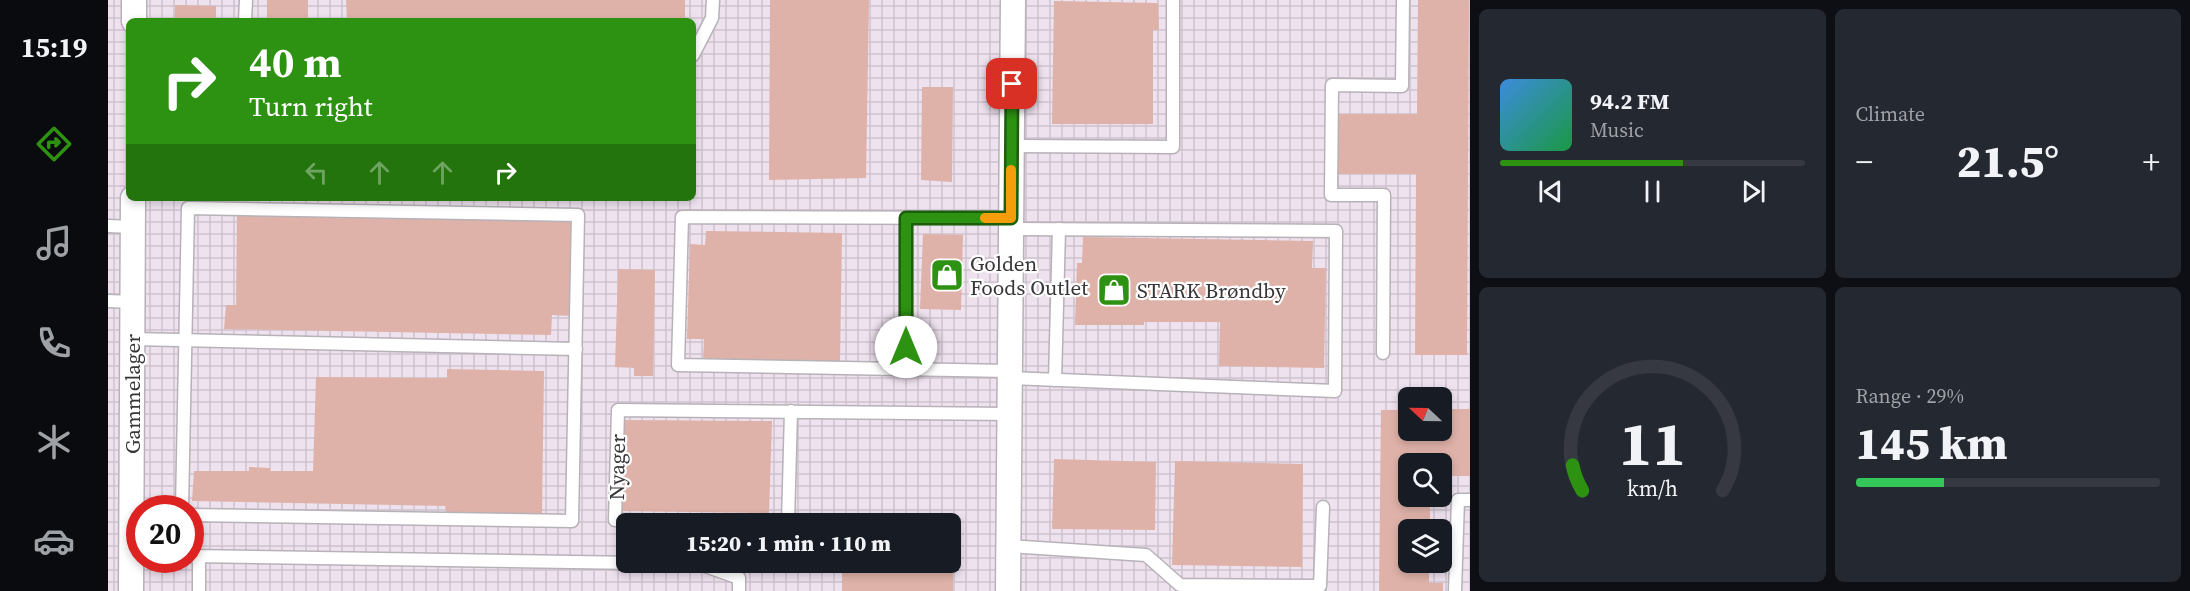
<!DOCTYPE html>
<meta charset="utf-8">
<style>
body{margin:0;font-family:"Source Serif 4",serif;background:#242831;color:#f1f3f6;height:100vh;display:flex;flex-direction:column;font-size:22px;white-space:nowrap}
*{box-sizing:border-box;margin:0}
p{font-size:20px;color:#9ea1a6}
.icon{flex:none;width:33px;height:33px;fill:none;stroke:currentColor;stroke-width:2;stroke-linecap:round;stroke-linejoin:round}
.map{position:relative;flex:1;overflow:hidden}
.panel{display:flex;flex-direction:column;gap:9px;padding:9px;background:#0d0f14;width:720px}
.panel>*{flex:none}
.hud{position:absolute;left:18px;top:18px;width:570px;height:183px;border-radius:9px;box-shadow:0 3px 9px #0003;background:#2d9111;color:#fff;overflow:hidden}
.needle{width:39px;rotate:292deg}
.fabs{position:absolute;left:1290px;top:387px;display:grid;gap:12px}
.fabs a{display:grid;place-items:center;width:54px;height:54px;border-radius:9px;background:#171b24;box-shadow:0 3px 9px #0003;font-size:30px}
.speed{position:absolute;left:18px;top:495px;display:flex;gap:12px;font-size:30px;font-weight:700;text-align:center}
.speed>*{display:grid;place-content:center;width:78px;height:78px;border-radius:50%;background:#171b24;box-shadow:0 3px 9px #0003;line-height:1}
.speed .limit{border:9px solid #d22;background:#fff;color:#111}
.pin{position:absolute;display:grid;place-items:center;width:51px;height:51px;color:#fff;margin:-26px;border-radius:12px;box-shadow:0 3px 9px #0006}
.me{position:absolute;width:66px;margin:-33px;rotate:0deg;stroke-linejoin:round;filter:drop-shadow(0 0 4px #0008)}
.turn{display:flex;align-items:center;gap:21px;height:126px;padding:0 24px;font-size:27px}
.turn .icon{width:78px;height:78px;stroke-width:2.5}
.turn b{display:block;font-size:42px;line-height:51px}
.lanes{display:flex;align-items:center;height:57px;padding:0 24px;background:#0003;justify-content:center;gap:30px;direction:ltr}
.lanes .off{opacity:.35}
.big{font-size:45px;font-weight:800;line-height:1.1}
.panel .card{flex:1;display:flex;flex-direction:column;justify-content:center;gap:9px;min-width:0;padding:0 21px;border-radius:9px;background:#242831}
.panel .dial{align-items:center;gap:0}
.dial svg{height:156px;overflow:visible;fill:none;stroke:#363941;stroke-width:7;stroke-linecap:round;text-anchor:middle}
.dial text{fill:#f1f3f6;stroke:none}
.song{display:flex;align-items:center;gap:18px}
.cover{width:72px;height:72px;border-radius:9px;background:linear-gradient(135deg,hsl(210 70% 55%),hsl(140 70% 35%))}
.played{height:6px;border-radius:3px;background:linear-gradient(90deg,#2d9111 60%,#363941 60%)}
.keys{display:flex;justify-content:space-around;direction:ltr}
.heat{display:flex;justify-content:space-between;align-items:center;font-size:33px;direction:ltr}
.charge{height:9px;border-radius:4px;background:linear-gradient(90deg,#34c759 29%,#363941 0)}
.panel .tiles{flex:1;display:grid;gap:9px;grid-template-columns:repeat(2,1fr)}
.trip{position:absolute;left:508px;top:513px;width:345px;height:60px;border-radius:9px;background:#171b24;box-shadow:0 3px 9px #0003;font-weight:800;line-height:60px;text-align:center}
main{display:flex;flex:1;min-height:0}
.menu{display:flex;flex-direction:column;width:108px;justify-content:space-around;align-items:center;background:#090b0e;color:#9ea1a6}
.menu .icon{width:42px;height:42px}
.menu .current{color:#2d9111}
.menu b{font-size:27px;color:#f1f3f6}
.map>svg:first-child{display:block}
</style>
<main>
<nav class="menu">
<b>15:19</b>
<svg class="icon current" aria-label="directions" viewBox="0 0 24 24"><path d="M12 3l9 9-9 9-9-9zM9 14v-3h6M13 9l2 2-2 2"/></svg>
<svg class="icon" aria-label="music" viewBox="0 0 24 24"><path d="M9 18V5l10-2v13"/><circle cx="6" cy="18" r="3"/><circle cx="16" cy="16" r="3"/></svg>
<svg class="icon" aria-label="phone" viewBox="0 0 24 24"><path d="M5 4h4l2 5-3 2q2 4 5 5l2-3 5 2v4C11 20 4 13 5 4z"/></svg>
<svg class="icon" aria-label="climate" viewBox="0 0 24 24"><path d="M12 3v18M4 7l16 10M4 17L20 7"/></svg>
<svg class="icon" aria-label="car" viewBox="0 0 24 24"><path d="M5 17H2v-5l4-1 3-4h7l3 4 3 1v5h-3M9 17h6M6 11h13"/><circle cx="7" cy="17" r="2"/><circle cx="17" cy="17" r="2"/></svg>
</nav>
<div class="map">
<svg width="1362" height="591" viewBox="0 0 1362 591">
<defs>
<pattern id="industrial-grid" width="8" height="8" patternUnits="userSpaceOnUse" patternTransform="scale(1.5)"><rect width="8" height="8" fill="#efe2ef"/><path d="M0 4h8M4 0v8" fill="none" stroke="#cec2ce"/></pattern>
</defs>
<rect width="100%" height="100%" fill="#f5eef5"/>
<path fill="url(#industrial-grid)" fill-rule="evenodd" d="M0,0H1362V591H0ZM21,21H585V198H21ZM1300,398H1334V430H1300ZM1300,464H1334V496H1300ZM32,508H82V560H32ZM519,524H843V562H519ZM1300,530H1334V562H1300Z"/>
<g fill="#dfb2a9">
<rect x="159" y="0" width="41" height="21"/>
<path d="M238,0H577V21H239Z"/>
<path d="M662,0H761L758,178L661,180Z"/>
<path d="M1310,0H1361L1359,355H1307L1308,174H1230V114H1309Z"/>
<path d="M946,1L1050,3L1051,30H1045V124H944Z"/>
<path d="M67,5L108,6V21H67Z"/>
<path d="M814,87H845L844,182L813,180Z"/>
<path d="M129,214L465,218L463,316L444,315L443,335L116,329L118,305H128Z"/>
<path d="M598,231L734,233L732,364L595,362L596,339H579L582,244L597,245Z"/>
<path d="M815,234L855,235L853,310L812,309Z"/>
<path d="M975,237L1205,241L1204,268H1218L1216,368L1111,366L1112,322H1036V325H967L969,263H974Z"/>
<path d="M510,269L547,270L545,376H526V368L507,367Z"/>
<path d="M339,369L436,371L434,514L338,512L337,506L84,501L86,471H141V467L162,468V471H205L208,377L339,378Z"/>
<path d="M1334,409H1362V476H1334V464H1300V496H1322V530H1300V562H1321V583H1335V591H1271L1273,410H1300V430H1334Z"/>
<path d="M516,420L664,421L661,513L514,511Z"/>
<path d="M946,459L1048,462L1047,530L944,529Z"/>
<path d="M1067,461L1195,464L1194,567L1064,565Z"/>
<rect x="734" y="562" width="111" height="29"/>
</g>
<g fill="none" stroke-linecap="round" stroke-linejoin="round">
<defs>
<g id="service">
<path d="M137,21L138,0"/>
<path d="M585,55L604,18L605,0"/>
<path d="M903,146L1065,147V0"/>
<path d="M798,218V369"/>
<path d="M0,226L25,227"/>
<path d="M0,301L25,302"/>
<path d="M25,339L468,349"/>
<path d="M1275,353L1276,195H1223L1224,85L1294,86L1295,0"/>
<path d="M901,371L570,365L574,217L903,218"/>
<path d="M901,378L1227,391L1228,231L903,229"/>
<path d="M947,380L951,229"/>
<path d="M683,411L680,523L507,520L510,410L901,414"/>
<path d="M74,508L80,208L470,215L464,521L82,515"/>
<path d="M900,546L1038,555L1072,585L1212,586L1215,507"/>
<path d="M82,556L592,564L631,578V591"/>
<path d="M91,591V556"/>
<path d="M1347,591L1350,500H1362"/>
</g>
<g id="minor">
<path d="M26,21V0"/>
<path d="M23,591L25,198"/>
<path d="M900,591L905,0"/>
</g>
</defs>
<use href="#service" stroke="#b7b1b8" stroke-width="15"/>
<use href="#minor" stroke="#b7b1b8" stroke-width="27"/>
<use href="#service" stroke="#fff" stroke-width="12"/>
<use href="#minor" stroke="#fff" stroke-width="24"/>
</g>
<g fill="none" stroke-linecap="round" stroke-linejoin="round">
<defs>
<path id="route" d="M798,347V218H903L904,84"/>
</defs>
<use href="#route" stroke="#1d5e0b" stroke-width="15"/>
<use href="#route" stroke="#2d9111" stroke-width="10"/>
<path stroke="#f59e0b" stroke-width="10" d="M877,218H903V170"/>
</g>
<defs>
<symbol id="shop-square" viewBox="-11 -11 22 22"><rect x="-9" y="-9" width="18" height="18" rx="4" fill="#2d9111" stroke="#fff"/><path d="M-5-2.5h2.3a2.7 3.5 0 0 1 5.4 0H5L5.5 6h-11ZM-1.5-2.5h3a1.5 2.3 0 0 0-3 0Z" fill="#fff"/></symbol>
</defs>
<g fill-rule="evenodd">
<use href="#shop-square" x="820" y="256" width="38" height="38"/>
<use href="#shop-square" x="987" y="271" width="38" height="38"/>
</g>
<g text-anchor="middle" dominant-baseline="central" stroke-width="4.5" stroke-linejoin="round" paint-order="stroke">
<g font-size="21" fill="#383538" stroke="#fff" text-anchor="start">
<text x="862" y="263">Golden<tspan x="862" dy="24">Foods Outlet</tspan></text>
<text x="1029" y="290">STARK Brøndby</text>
</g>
<g font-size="21" fill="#383538" stroke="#fff">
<text transform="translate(24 394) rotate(-90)">Gammelager</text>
<text transform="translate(509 467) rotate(-89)">Nyager</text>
</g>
</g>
</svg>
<div class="fabs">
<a><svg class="needle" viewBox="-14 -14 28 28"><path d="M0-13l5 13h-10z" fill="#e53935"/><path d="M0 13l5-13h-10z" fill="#9ea1a6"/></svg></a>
<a><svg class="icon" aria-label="search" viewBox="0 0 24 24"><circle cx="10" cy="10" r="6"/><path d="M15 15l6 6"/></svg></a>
<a><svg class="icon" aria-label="layers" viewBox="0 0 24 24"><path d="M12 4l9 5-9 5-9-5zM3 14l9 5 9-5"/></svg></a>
</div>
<div class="speed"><div class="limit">20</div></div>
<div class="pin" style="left:904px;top:84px;background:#d93025"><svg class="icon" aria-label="arrive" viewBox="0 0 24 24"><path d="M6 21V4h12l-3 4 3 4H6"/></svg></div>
<svg class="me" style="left:798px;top:347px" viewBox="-20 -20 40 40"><circle r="19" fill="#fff"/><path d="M0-13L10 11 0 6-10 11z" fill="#2d9111"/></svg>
<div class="trip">15:20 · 1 min · 110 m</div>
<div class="hud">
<div class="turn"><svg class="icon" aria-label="right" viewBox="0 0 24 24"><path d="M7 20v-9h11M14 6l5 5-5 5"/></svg><div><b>40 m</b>Turn right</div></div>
<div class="lanes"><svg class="icon off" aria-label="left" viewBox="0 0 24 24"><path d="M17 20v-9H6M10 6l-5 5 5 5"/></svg><svg class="icon off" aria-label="ahead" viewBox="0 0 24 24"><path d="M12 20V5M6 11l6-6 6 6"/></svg><svg class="icon off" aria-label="ahead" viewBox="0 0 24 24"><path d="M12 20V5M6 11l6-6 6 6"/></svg><svg class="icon" aria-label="right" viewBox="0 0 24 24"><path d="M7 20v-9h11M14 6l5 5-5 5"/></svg></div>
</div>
</div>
<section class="panel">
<div class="tiles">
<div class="card">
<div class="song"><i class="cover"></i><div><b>94.2 FM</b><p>Music</p></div></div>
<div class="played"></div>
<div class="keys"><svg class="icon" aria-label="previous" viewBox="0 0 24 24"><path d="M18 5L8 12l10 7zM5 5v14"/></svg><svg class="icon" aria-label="pause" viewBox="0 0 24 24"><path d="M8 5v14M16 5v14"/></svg><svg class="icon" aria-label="next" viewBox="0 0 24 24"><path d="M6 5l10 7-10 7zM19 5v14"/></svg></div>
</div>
<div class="card"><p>Climate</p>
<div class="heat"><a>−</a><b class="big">21.5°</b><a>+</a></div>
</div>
<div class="card dial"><svg viewBox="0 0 100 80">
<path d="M14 69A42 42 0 1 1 86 69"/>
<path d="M14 69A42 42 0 0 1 9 56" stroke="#2d9111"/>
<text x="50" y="56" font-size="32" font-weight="700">11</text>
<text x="50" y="72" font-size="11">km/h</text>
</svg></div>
<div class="card"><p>Range · 29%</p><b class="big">145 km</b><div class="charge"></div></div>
</div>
</section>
</main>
